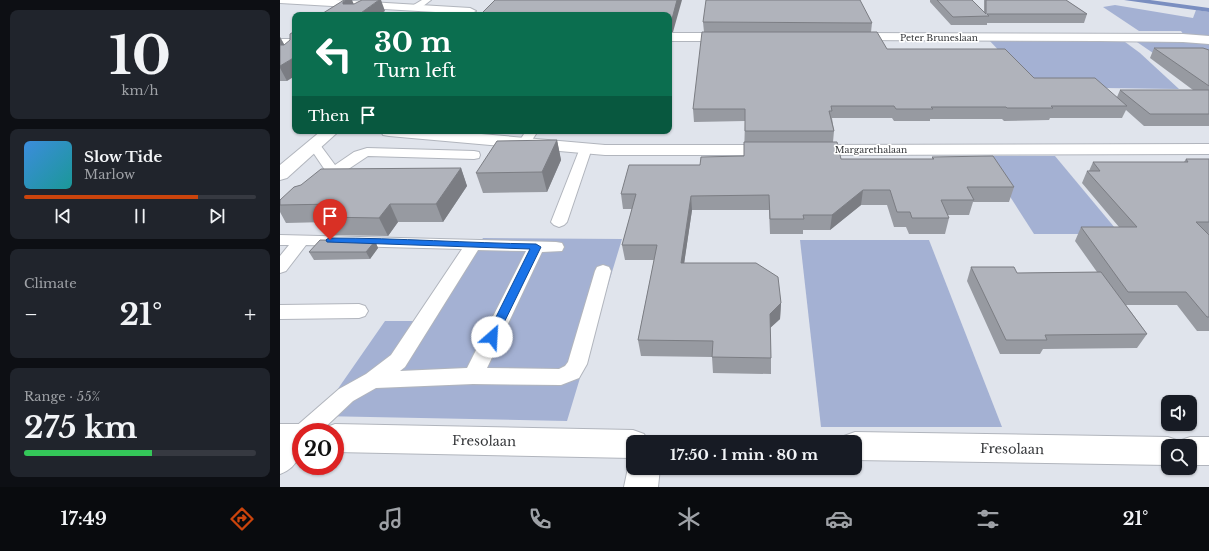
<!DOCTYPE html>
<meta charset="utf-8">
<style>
body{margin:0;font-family:"Libre Baskerville",serif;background:#20242c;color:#f1f3f6;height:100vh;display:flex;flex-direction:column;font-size:15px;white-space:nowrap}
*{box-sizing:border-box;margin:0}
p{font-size:13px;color:#9ea1a6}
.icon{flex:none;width:22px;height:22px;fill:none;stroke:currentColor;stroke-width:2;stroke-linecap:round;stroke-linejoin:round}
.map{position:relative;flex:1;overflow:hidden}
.panel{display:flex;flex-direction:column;gap:10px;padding:10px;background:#0d0f14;width:280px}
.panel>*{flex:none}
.banner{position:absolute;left:12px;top:12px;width:380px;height:122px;border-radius:8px;box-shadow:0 1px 3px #0004;background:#0b6e4f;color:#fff;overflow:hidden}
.fabs{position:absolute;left:881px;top:395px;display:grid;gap:8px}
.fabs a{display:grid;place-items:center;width:36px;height:36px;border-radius:8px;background:#171b24;box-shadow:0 1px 3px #0004;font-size:20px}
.speed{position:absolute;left:12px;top:423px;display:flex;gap:8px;font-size:20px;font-weight:700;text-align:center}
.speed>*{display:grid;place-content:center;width:52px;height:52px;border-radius:50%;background:#171b24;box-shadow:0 1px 3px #0004;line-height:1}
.speed .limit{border:6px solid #d22;background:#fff;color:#111}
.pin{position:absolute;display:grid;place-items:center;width:34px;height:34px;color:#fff;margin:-41px -17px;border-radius:50% 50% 50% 0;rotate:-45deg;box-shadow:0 0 4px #0007}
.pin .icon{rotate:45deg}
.me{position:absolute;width:44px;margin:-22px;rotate:26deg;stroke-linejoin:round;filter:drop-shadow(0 0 3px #0008)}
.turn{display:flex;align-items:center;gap:14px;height:84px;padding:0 16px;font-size:18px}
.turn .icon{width:52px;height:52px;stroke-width:2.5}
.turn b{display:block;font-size:28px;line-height:34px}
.then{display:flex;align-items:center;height:38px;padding:0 16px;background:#0003;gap:8px;font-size:15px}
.big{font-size:30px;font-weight:700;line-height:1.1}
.panel .tile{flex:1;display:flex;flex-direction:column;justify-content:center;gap:6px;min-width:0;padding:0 14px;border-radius:8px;background:#20242c}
.panel .dial{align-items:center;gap:0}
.dial b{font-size:52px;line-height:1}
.song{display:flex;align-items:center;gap:12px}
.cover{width:48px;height:48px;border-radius:6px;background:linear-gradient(135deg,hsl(210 70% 55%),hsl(180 70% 35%))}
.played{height:4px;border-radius:2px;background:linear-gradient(90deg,#cb440c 75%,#363941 75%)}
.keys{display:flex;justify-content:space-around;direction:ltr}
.heat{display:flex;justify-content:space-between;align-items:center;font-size:22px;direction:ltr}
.charge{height:6px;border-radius:3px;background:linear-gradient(90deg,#34c759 55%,#363941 0)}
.trip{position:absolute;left:346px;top:435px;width:236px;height:40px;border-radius:8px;background:#171b24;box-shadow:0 1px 3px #0004;font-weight:700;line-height:40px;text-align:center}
.dock{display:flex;height:64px;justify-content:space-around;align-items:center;background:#090b0e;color:#9ea1a6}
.dock .icon{width:28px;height:28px}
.dock .selected{color:#cb440c}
.dock b{font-size:18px;color:#f1f3f6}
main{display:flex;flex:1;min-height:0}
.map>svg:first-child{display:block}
</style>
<main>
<section class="panel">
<div class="tile dial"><b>10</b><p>km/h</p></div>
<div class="tile">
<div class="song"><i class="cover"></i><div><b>Slow Tide</b><p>Marlow</p></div></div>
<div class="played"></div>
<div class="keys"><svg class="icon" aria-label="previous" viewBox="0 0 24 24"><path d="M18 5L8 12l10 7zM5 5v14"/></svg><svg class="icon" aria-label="pause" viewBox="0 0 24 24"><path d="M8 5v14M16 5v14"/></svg><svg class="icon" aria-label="next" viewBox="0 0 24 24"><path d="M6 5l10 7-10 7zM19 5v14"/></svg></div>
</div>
<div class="tile"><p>Climate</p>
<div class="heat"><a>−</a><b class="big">21°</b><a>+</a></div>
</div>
<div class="tile"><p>Range · 55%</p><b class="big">275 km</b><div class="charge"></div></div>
</section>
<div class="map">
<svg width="929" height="487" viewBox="0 0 929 487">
<rect width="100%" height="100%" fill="#e0e4ec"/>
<g fill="#a4b1d3">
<path d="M835,5L913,18L916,10L929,12V37L904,35L901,31H859L823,7Z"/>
<path d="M708,39H841L860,53L899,89L753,87Z"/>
<path d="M854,40H902L929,43V54L873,53Z"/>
<path d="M704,156H775L840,234H754Z"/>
<path d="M203,238L342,239L287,421L39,416L105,321H150Z"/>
<path d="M520,240H649L722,427H541Z"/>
</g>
<path fill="#7a8ec0" d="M844,0H870L929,8V12Z"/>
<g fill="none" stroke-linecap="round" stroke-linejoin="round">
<defs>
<g id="service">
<path d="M142,0H151L138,10H132V6Z"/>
<rect x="0" y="39" width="15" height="6"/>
<path d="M246,131H258L248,146H240L238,143Z"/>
<path d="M34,141L38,142L55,165L74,152L87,148L194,151L199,152L200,155L199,158L194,159L88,156L58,176L51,184L46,185L41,184L39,181L46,173L45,170L28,145L30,142Z"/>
<path d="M306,144L311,145L312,148L287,222L284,225L279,227L274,225L271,222L300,148L301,145Z"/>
<path d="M0,235L276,242L282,243L284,247L282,251L262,252L207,368L279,369L285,366L288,362L315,271L317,267L323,265L329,267L331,271L307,364L299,378L281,385L193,384L96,388L73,401L40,432H21C21,451 21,466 0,474V445L13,429L59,389L86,374L111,355L182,249L26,245L6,271L0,273V256L9,245H0ZM198,250L246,251L187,368L120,371L125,367Z"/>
<path d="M79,304L85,306L88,311L85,316L79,318L0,319V305Z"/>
</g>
<g id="minor">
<path d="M389,33H452L456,34L458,37L456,40L452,41H389Z"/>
<path d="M570,33L903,34L929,36V44L903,42L820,41L566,40L564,37L566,34Z"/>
<path d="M101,131H167L325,145H493L499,146L502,150L499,154L493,155H325L109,136L103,135Z"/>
<path d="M929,144V154L530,155L524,154L521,150L524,146L530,145Z"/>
<path d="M0,424H21L32,428L34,432H21V452H0Z"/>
<path d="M55,424L353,430L364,434L368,442H353V468H380L378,487H344L348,468L352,458L55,452V432H42L44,428Z"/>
<path d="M575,432L888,437L899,441L910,437H929V465H910V446H888V465L575,460V442H561L564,436Z"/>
</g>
<g id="tertiary">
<path d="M0,0H56L190,8L196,11L190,14L0,3Z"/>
<path d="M41,131H59L7,178L0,180V165Z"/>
</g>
</defs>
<use href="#service" stroke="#b1b5bd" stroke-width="2"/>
<use href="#minor" stroke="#b1b5bd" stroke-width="2"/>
<use href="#tertiary" stroke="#b1b5bd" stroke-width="2"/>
<use href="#service" fill="#fff" fill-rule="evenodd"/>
<use href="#minor" fill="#fff" fill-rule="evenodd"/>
<use href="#tertiary" fill="#fff" fill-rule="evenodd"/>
</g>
<g fill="#979aa1">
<path d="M650,0H692L704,12V0H786L807,14L804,23H707V25H671L650,2Z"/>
<path d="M423,22L592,23L591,32H424Z"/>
<path d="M0,37L4,44L7,81H0Z"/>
<path d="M874,48L929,50V126H864L846,110L842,118H770L769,120L724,121L722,119H650V121H614L612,118H552L554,131L553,142L561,159H652V157L734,187L729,202H693L689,215H667L669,218L665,234H629L626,227H614L607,205H581L550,230H523V234H490L489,210H412L404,263L501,303L500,319L490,328L491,358V374L433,373L432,357L361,356L358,340L374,260H345L342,245L352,209H343L341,194L420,165L464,156L465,121L414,122L413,109L607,49L754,78L837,97L840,90H913L870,58Z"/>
<path d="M277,140L281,160L267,192L203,193L196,173Z"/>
<path d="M906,159H929V331H917L897,305H846L867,334L857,348L763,349L760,354H720L687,281L691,267L737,273L817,272L795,241L801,227H839L802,183L807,171H809L813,162H904Z"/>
<path d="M181,168L187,186L163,222H118L108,236L54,235L47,222L6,223L0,212V200Z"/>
<path d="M95,241L98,248L90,259L34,260L29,252Z"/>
</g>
<g fill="#7b7d83">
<path d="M66,0H72L76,9L63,4V2Z"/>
<path d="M99,0H101L105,11L99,15H78Z"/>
<path d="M397,0H402L393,32H389L390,42L389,47V19Z"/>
<path d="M0,37L7,50L0,54Z"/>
<path d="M15,57V76L7,81L0,68V66Z"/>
<path d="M277,140L281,160L267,192L262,172Z"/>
<path d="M181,168L187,186L163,222L156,204Z"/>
<path d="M583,190L581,205L550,230L552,215Z"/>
<path d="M411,196L412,210L402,278L401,263Z"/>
<path d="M110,204L118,222L108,236L99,218Z"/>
<path d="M95,241L98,248L90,259L86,252Z"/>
<path d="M501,303L500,319L489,329L490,314Z"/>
</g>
<g fill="#b0b3bb" stroke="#7b7d83">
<path d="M64,0H66L63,2V4H74L82,0H99L78,15H40Z"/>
<path d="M215,0H397L392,19H389V15H200Z"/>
<path d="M426,0H580L592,23L423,22Z"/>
<path d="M657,0H692L706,14V0H786L807,14H707L709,16L673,17Z"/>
<path d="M15,31V57L0,66V45H4L10,40V34Z"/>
<path d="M422,32H597L607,49H725L754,78H815L847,106H771L773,108H727L726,107H651L653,109H616L614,106H551L552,111H549L554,131H465V109H413Z"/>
<path d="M874,48H923L929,50V86Z"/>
<path d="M840,90H929V114H870Z"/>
<path d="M277,140L262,172L196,173L217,141Z"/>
<path d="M464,142H557L561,159H654L652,157L713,156L734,187H687L694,200H661L669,218H632L630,212H617L610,190H583L552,215H523L524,219H490L489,195L411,196L401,263H476L498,277L501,303L490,314L491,358L432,357L433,341L358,340L377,245H342L356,194H341L349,165H420L421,157L464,156Z"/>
<path d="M906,159H929V222H916L929,235V317H927L906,292H848L801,227H857L807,171H820L813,162H908Z"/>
<path d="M181,168L156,204H110L99,218L44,217L55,204L0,205V200L14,187L21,185L41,169Z"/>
<path d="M40,240L95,241L86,252H29Z"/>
<path d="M691,267H734L737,273L821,272L867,334L765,335L767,340H726Z"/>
</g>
<path fill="#1a73e8" stroke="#114b97" d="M50,238C119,238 188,243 256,244L261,247L217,337L216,340L212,341L208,340L206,337L250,249L47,242L46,240L47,239Z"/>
<g text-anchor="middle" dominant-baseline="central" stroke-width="3" stroke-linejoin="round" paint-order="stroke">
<g font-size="9" fill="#343639" stroke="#fff">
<text x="659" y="37">Peter Bruneslaan</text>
<text x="591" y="149">Margarethalaan</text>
</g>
<g font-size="13" fill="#343639" stroke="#fff">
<text transform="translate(204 441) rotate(1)">Fresolaan</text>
<text transform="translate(732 449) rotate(1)">Fresolaan</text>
</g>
</g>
</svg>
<div class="fabs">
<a><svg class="icon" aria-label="sound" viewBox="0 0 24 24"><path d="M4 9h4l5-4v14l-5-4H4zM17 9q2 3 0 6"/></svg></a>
<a><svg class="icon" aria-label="search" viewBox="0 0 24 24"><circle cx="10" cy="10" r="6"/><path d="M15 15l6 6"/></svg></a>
</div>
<div class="speed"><div class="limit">20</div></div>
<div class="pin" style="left:50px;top:240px;background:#d93025"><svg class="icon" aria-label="arrive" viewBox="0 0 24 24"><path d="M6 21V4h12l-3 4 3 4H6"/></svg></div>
<svg class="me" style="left:212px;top:337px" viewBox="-20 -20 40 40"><circle r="19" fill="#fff"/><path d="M0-13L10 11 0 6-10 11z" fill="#1a73e8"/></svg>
<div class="trip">17:50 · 1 min · 80 m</div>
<div class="banner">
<div class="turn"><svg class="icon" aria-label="left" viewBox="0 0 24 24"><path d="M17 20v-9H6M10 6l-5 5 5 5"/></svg><div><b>30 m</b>Turn left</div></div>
<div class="then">Then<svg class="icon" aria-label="arrive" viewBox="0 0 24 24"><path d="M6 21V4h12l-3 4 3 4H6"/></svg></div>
</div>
</div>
</main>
<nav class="dock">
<b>17:49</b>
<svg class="icon selected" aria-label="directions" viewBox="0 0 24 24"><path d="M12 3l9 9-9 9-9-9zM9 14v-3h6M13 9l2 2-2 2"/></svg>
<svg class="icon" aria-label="music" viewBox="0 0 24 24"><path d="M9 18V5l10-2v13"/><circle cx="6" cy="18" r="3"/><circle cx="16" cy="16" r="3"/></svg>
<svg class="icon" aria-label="phone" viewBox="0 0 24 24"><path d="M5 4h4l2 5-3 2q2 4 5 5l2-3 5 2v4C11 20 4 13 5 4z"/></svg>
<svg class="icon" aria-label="climate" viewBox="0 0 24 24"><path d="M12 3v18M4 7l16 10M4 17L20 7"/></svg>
<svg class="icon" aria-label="car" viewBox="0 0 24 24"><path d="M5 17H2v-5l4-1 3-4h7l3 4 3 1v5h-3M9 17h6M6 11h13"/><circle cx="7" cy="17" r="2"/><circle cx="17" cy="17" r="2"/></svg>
<svg class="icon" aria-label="filters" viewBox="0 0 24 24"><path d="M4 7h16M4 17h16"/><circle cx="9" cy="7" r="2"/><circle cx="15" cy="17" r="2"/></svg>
<b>21°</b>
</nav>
